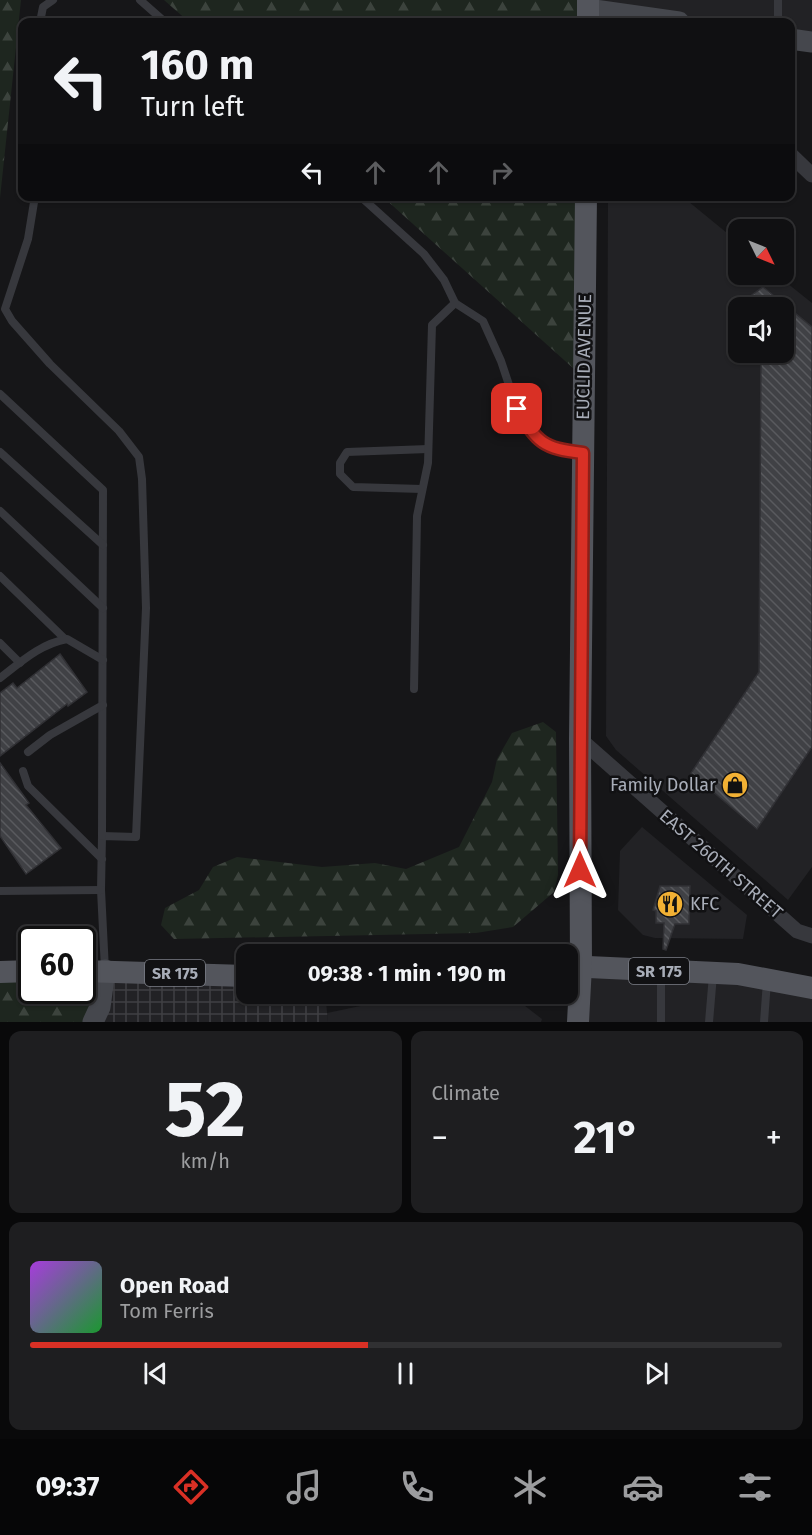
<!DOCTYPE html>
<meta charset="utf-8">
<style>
body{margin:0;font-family:"Fira Sans",sans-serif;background:#1e1e20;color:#f1f3f6;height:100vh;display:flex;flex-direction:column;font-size:22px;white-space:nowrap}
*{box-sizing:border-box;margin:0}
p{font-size:20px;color:#9c9d9f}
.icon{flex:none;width:33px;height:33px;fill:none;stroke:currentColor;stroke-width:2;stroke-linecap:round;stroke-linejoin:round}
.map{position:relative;height:1022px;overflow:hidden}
.sheet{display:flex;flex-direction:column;gap:9px;padding:9px;background:#09090a;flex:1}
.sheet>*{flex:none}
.banner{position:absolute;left:18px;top:18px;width:777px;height:183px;border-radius:12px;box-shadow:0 2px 4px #0004,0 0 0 2px #303032;background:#101012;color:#f1f3f6;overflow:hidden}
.needle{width:39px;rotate:133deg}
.controls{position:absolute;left:728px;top:219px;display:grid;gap:12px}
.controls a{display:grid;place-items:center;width:66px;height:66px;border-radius:12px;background:#101012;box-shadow:0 2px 4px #0004,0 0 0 2px #303032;font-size:30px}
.speed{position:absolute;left:18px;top:926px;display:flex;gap:12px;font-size:30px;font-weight:700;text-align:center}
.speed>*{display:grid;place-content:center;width:78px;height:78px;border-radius:50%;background:#101012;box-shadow:0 2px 4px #0004,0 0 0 2px #303032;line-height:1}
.speed .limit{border:3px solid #111;border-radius:9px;background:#fff;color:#111}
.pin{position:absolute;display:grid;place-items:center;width:51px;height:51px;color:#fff;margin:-26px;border-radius:12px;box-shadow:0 3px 9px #0006}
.me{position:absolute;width:66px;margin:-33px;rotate:0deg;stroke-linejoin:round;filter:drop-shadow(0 0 4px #0008)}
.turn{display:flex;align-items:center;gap:21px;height:126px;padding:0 24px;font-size:27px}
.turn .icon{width:78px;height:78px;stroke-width:2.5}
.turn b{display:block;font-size:42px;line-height:51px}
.lanes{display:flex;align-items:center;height:57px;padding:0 24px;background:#0003;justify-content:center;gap:30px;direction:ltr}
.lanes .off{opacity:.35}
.big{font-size:45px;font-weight:700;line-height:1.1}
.sheet .tile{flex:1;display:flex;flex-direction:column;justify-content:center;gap:9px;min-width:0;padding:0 21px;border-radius:12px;background:#1e1e20}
.sheet .dial{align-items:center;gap:0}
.dial b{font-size:78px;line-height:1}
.song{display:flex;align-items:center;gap:18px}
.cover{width:72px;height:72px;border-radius:9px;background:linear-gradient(135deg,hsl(280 70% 55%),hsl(130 70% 35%))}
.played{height:6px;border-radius:3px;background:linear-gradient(90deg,#d93025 45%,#303032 45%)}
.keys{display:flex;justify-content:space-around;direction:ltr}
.heat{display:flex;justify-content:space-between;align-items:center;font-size:33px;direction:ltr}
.sheet .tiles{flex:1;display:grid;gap:9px;grid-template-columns:1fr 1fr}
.tile:last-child{grid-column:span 2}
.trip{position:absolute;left:236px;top:944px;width:342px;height:60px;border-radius:12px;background:#101012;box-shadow:0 2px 4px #0004,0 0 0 2px #303032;font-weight:700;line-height:60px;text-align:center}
.tab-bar{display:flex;height:96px;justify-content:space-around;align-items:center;background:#060607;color:#9c9d9f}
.tab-bar .icon{width:42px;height:42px}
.tab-bar .active{color:#d93025}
.tab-bar b{font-size:27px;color:#f1f3f6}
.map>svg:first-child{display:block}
</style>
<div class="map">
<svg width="812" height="1022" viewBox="0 0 812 1022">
<defs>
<pattern id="industrial-grid" width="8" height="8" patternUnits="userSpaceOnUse" patternTransform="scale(1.5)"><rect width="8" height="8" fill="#222225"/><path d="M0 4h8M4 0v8" fill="none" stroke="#3f3f43"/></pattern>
<pattern id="forest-firs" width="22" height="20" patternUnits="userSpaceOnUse" patternTransform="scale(1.5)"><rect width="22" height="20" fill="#1e261f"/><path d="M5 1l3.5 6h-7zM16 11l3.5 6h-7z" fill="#3c433d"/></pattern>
<pattern id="building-back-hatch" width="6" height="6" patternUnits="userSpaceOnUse" patternTransform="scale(1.5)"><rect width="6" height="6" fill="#404145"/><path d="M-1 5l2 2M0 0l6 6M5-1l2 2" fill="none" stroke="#595a5e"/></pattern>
</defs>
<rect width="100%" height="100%" fill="#161618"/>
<g fill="#222225" fill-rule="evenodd">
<path d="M588,0H812V42L791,39L790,22H588Z"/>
<path d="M608,197H683L738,242V274L777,275L812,303V867L788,900L616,750L606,736ZM738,308H783V352H738Z"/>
<path d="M642,827L747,915L743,939L655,938L643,935L618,910L620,851Z"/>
<path d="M581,966L812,988V1022H578Z"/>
<path d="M516,999L542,1019L541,1022H328L327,1013L370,1004Z"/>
</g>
<path fill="url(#industrial-grid)" d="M105,970L246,976V993H325L328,1022H93Z"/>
<g fill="url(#forest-firs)">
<path d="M0,0H21L0,198Z"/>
<path d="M164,0H588V22H189Z"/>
<path d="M383,197H586L584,378Z"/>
<path d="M543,722L556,732L558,875L554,892L513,927L476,933L174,939L161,925L165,908L199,890L213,867L237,857L322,867L375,863L406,869L459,847L492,782L497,759L512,733Z"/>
<path d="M105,970L93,1022H0V972L31,971L32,990H82L83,971Z"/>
</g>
<g fill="url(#building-back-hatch)" stroke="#303034" stroke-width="1.5">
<path d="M763,287L812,327V747L757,829L691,773L759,672L761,352H783V308H734Z"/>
<path d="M60,654L87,692L68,706L67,704L0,756V693L13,683L17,688Z"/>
<path d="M0,763L29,803L26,805L61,848L26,874L0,836Z"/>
<path d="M660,886H690L689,924H675L666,950L663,949L664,923H656V911L653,910Z"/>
</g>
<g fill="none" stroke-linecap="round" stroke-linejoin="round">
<g stroke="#37383d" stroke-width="8">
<path d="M140,0L165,22"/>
<path d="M40,22L43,7L53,0"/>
<path d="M778,22V0"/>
<path d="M35,196L28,239L5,309L12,321L50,364L119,431L139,457L142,479L146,608L136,837L102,836L101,890L105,970"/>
<path d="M360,196L424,254L444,280L455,303L483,321L501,361L517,409L535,438L556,450L582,452"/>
<path d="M0,394L103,490L102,836"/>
<path d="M0,452L103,545"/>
<path d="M422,489L353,487L340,474V463L347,452L428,449"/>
<path d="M0,511L103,608"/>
<path d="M0,576L65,639"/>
<path d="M0,643L20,663"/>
<path d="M0,678C21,662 40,644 67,639L103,660"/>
<path d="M414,689L417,516L428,463L432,325L455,303"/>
<path d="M28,752L50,735L103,705"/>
<path d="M23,771L28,786L102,859"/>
<path d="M0,891L101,890"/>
<path d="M661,973V1022"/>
<path d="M709,1022L713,975"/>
<path d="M764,1022L767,981"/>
</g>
<g stroke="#37383d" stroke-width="15">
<path d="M790,154L812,175"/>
<path d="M580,739L797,931L812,936"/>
</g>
<g stroke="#45474d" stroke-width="21">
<path d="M588,9L679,22"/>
<path d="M790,39L812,42"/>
<path d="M93,1022L100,1007L105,970"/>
</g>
<g stroke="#53555c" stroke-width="22">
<path d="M588,22V0"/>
<path d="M567,966L738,974L812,988"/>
<path d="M82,971L246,976"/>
<path d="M0,972L32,971"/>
<path d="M578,1022L581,966L580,739L586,196"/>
</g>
</g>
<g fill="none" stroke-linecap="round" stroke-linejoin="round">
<defs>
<path id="route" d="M517,409C538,443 542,448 583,453L580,870"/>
</defs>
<use href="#route" stroke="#8d1f18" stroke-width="15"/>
<use href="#route" stroke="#d93025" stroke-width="10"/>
</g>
<defs>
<symbol id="shop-disc" viewBox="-11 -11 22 22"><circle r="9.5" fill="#f2b134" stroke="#111113"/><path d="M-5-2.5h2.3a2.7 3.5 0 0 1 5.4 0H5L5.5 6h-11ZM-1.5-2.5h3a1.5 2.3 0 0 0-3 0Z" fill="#111"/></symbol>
<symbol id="restaurant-disc" viewBox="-11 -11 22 22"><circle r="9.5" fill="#f2b134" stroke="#111113"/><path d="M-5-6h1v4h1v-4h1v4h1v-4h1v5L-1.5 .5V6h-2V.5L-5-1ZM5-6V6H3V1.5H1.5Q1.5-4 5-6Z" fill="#111"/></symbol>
</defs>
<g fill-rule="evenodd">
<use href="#shop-disc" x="720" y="770" width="30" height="30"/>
<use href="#restaurant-disc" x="655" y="889" width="30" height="30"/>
</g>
<g text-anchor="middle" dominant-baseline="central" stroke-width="5" stroke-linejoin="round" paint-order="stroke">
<g fill="#111113" stroke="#7b7e86" stroke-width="1.5">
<rect x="629" y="958" width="60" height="26" rx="4.5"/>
<rect x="145" y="960" width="60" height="26" rx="4.5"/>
</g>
<g font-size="16" font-weight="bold" fill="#a8adb8">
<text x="659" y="971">SR 175</text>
<text x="175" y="973">SR 175</text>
</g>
<g font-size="18" fill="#a8adb8" stroke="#111113">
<text transform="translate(584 357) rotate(-89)">EUCLID AVENUE</text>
<text transform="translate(721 864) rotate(41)">EAST 260TH STREET</text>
</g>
<g font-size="18" fill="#a8adb8" stroke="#111113" text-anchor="end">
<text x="716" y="785">Family Dollar</text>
<text x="690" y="904" text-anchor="start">KFC</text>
</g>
</g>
</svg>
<div class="controls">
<a><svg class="needle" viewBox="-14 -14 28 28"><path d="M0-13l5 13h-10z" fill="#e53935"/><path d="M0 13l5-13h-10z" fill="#9c9d9f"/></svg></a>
<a><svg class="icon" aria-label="sound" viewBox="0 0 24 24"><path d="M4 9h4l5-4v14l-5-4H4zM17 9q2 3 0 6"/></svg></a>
</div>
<div class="speed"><div class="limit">60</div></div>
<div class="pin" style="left:517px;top:409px;background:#d93025"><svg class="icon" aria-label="arrive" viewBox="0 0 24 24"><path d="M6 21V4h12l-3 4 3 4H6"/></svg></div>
<svg class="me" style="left:580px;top:870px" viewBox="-20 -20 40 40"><path d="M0-17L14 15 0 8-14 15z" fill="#d93025" stroke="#fff" stroke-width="4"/></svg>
<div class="trip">09:38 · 1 min · 190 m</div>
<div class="banner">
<div class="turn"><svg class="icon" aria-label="left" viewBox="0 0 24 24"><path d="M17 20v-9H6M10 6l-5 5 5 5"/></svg><div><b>160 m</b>Turn left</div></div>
<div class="lanes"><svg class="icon" aria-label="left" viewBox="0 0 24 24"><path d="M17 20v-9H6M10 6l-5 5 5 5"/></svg><svg class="icon off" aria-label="ahead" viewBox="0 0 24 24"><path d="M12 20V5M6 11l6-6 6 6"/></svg><svg class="icon off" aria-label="ahead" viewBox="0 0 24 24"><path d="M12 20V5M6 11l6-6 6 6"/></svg><svg class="icon off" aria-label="right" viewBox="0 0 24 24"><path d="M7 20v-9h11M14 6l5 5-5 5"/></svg></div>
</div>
</div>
<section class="sheet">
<div class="tiles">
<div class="tile dial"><b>52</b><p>km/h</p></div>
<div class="tile"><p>Climate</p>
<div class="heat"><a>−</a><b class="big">21°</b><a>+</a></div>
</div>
<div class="tile">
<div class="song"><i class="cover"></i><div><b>Open Road</b><p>Tom Ferris</p></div></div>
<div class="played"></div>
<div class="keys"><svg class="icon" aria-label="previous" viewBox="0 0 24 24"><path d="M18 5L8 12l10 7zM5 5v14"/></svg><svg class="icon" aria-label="pause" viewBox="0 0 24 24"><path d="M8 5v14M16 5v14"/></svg><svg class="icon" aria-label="next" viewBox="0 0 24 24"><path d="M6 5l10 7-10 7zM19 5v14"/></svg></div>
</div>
</div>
</section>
<nav class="tab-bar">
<b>09:37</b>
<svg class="icon active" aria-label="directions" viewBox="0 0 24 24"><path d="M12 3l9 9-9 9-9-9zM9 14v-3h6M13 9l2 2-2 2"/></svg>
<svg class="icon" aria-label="music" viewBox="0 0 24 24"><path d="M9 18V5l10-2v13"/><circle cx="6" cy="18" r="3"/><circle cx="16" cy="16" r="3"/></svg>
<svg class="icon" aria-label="phone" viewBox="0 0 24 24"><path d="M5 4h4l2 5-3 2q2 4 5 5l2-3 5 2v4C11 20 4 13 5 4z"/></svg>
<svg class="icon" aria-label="climate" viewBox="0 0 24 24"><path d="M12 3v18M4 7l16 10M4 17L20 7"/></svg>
<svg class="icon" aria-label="car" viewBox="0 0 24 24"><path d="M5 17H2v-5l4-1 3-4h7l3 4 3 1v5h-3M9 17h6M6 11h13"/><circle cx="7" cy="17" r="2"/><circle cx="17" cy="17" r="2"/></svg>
<svg class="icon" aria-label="filters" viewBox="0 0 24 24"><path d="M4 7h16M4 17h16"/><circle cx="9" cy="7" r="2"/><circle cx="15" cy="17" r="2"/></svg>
</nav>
